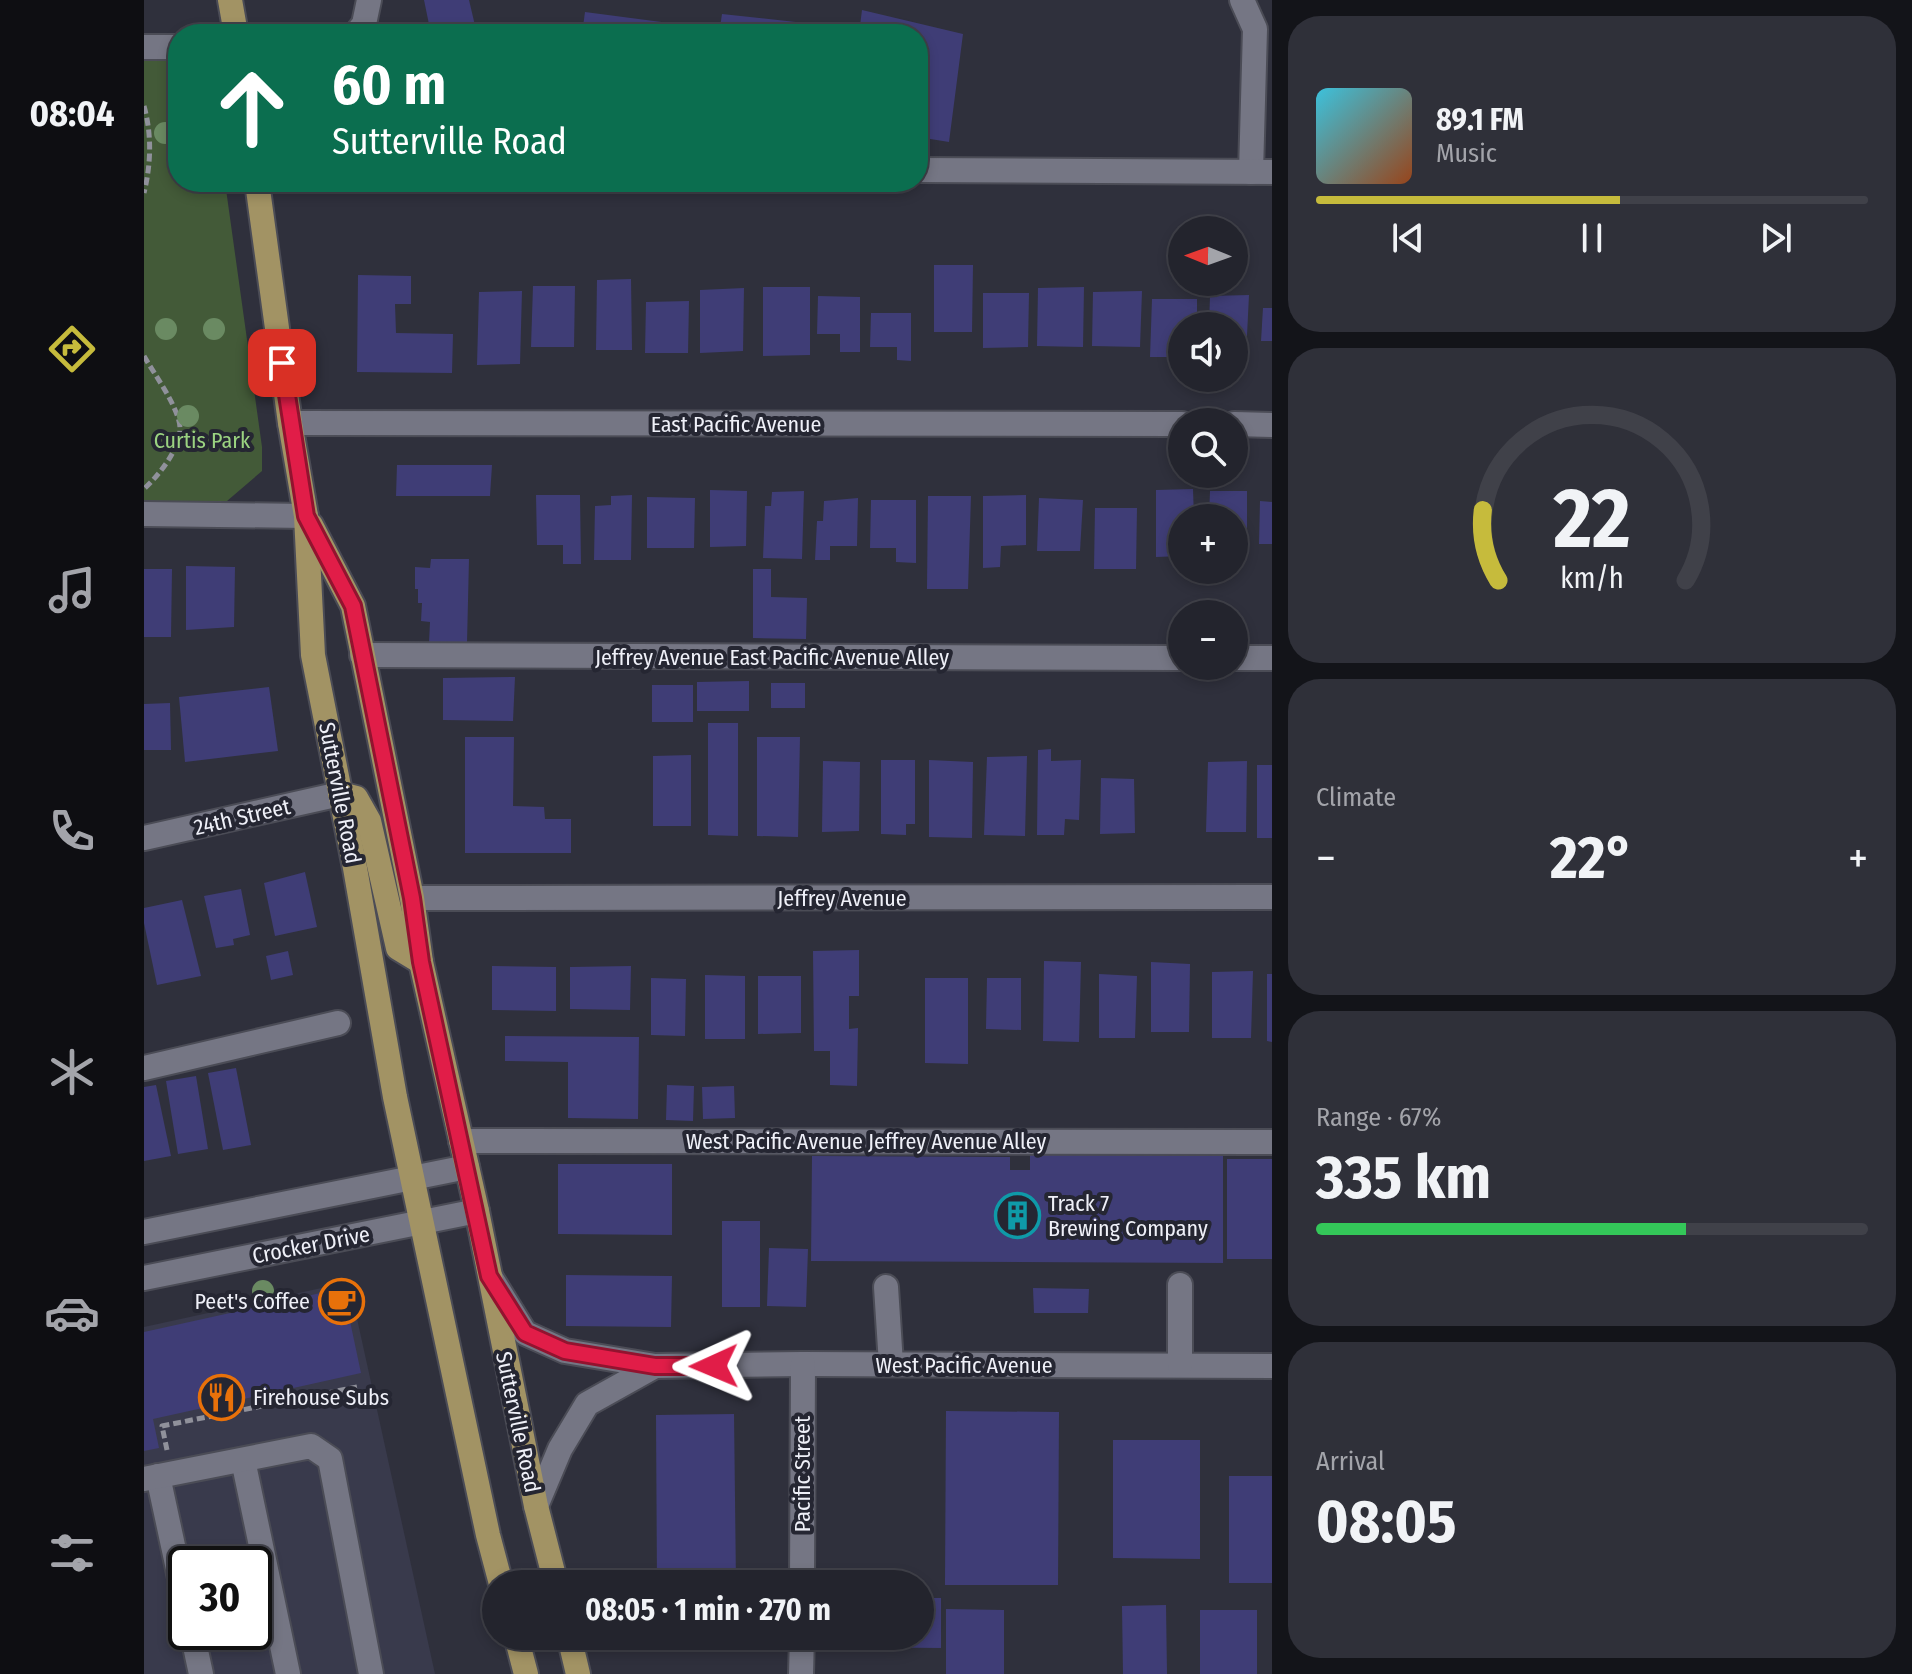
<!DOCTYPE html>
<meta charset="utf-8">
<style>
body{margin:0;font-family:"Fira Sans Condensed",sans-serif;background:#2f3039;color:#f1f3f6;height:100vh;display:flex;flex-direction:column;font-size:30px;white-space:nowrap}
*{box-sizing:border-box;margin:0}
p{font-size:26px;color:#a3a4aa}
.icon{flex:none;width:44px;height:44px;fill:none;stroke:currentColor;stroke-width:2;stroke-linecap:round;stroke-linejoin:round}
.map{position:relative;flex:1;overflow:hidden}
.side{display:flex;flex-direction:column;gap:16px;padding:16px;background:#131419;width:640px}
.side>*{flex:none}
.banner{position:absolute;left:24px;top:24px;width:760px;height:168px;border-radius:32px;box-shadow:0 4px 12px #0003,0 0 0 2px #404149;background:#0b6e4f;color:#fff;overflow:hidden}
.needle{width:52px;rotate:271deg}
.buttons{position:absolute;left:1024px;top:216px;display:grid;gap:16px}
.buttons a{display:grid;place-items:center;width:80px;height:80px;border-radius:50%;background:#23242d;box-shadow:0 4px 12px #0003,0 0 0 2px #404149;font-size:40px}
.speed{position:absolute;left:24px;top:1546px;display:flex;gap:16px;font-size:40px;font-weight:700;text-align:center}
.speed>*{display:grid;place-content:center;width:104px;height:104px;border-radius:50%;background:#23242d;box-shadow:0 4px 12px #0003,0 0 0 2px #404149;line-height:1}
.speed .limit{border:4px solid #111;border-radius:12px;background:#fff;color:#111}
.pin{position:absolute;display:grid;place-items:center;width:68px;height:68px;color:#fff;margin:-34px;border-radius:16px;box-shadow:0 4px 12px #0006}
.me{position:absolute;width:88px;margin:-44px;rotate:269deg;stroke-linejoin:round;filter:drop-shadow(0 0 6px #0008)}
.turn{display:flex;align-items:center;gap:28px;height:168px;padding:0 32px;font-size:36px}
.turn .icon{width:104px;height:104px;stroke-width:2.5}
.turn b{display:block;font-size:56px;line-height:68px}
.big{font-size:60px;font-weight:700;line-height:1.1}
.side .card{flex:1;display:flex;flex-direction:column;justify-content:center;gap:12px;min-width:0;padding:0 28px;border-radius:32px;background:#2f3039}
.side .dial{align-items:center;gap:0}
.dial svg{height:208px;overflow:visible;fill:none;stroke:#404149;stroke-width:7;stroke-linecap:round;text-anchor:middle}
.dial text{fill:#f1f3f6;stroke:none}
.song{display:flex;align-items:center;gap:24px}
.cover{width:96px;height:96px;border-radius:12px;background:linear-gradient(135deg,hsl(190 70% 55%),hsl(20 70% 35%))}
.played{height:8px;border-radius:4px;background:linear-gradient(90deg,#c6bb3c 55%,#404149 55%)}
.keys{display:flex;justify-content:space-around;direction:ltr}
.heat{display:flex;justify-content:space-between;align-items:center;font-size:44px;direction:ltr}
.charge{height:12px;border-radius:6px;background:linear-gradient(90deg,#34c759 67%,#404149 0)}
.trip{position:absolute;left:338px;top:1570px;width:452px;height:80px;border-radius:40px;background:#23242d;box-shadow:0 4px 12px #0003,0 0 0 2px #404149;font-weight:700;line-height:80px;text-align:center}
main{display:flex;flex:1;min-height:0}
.menu{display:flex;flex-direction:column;width:144px;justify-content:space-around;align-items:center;background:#0e0e12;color:#a3a4aa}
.menu .icon{width:56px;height:56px}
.menu .on{color:#c6bb3c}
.menu b{font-size:36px;color:#f1f3f6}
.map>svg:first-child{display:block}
</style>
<main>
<nav class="menu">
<b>08:04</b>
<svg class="icon on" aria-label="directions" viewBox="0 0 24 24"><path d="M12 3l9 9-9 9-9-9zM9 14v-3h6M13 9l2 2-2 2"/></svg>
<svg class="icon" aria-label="music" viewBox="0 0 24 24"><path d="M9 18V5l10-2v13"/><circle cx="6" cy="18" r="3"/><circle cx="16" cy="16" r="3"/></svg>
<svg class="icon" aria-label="phone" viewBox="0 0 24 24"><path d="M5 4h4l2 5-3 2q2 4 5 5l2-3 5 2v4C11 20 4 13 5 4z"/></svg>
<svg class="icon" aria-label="climate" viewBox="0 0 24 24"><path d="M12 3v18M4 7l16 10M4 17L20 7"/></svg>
<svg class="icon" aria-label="car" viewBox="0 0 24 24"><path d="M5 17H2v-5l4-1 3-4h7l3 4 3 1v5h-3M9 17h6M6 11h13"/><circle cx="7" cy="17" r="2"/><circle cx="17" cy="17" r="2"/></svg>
<svg class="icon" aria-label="filters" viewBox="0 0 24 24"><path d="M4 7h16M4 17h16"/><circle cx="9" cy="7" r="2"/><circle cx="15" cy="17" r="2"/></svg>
</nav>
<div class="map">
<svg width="1128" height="1674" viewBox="0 0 1128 1674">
<rect width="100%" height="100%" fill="#2f303c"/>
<path fill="#393a4c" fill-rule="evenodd" d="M205,1282L291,1674H0V1327ZM42,1564H110V1632H42Z"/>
<path fill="#435a38" d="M34,58V182H81L118,447V471L83,501H0V61Z"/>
<g fill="#3f3d76">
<path d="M280,0H325L333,34H287Z"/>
<path d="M718,10L819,34L805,142L774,137V34H715Z"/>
<path d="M441,12L548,26L547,34H438Z"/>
<path d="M578,14L688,26L687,34H575Z"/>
<path d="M790,265H829L828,332H790Z"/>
<path d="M214,275L267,276V304H251L252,333L309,334L308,373L213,372Z"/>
<path d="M487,279L488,350H452L453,280Z"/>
<path d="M389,286H431L430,347H387Z"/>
<path d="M619,287H666V355L619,356Z"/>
<path d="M940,287L939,347L893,346L894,288Z"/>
<path d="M600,288L599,351L556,353V290Z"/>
<path d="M378,291L376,364L333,365L335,292Z"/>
<path d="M998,291L996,347L948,346L949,292Z"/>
<path d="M839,293H885L884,347L839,348Z"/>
<path d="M1105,295L1102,356L1090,357V326H1065L1066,296Z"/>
<path d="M674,296L716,297V352H696V334H673Z"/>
<path d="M1008,299H1053V326H1038V357H1006Z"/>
<path d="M545,301L544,353H501L502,302Z"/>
<path d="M1119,308H1128V341H1117Z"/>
<path d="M727,313H767V361L753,360V347H726Z"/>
<path d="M253,465H348L346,496H252Z"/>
<path d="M1049,489L1050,518H1038V556L1012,557V490Z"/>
<path d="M566,490L603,491L602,546L566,547Z"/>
<path d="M660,491L658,559L619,558L621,506H627L628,492Z"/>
<path d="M1066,491H1103V551H1090V518H1065Z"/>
<path d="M392,495H436L437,564H419V545H393Z"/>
<path d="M488,495L487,560H450L451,506L467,505V496Z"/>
<path d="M882,495V545L857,546L856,567L839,568V496Z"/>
<path d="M784,496H827L824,589H783Z"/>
<path d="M503,497L551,498L550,548H503Z"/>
<path d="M714,498L713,546H686V560H671L673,521H679L680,501Z"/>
<path d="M895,498L939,500L936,551H893Z"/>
<path d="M727,500H772V563L752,562V548H726Z"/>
<path d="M1116,501L1128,502V544H1115Z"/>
<path d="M951,508H993L992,569H950Z"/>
<path d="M287,559H325L323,643H285L286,622L277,621L278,603H274V589H271V567L286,568Z"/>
<path d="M42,566L91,567L90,627L42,630Z"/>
<path d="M0,569H28L27,637H0Z"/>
<path d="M609,569H627V597L663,598L662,639L609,638Z"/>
<path d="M371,677L369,721L299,720V678Z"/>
<path d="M605,681V711H553V682Z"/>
<rect x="627" y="683" width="34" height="25"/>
<rect x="508" y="685" width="41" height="37"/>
<path d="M125,687L134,751L41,762L35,697Z"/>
<path d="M26,703L27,750H0V704Z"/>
<path d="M564,723H594V836L564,835Z"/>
<path d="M321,737H370L369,806L400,807L401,819H427V853H321Z"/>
<path d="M613,737H656L654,837L613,836Z"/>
<path d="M907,749V761L937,760L935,820L921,819L920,835H893L894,750Z"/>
<path d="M547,755V826H509V756Z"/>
<path d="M883,756L881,836L840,835L843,757Z"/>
<path d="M737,760H771V824H762V835L737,834Z"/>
<path d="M785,760L829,762L828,838L785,837Z"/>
<path d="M679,761L716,762L715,831L678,832Z"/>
<path d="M1103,761L1102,832H1062L1064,762Z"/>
<rect x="1113" y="765" width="15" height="73"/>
<path d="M957,778L990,779L991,833L956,834Z"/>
<path d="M161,872L173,927L131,936L120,883Z"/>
<path d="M97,889L106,935L89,939L90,945L72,948L60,896Z"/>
<path d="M38,900L57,976L13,985L0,923V908Z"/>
<path d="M715,950V996H705V1029L714,1028L713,1086L686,1085V1051H670L669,951Z"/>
<path d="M144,951L149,975L127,980L122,956Z"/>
<path d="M900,961L937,962L935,1042L899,1041Z"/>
<path d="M1007,962L1046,964L1045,1032H1007Z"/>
<path d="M348,966L412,967V1011L348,1010Z"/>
<path d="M487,966L486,1010L426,1009V967Z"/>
<path d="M1109,971L1107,1038H1068V972Z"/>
<path d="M955,974L993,976L991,1038H955Z"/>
<path d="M1123,974H1128V1042L1123,1041Z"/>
<path d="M561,975L601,976V1039H561Z"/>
<path d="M614,976H657V1033L614,1034Z"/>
<path d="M507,978L542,979L541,1036L507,1035Z"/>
<path d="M781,978H824V1064L781,1063Z"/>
<path d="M843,978H877V1030L842,1029Z"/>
<path d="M361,1036L495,1037L494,1119L424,1118V1062L361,1061Z"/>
<path d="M92,1068L107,1145L79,1150L64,1073Z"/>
<path d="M52,1076L64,1149L34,1154L22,1081Z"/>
<path d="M12,1085L27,1156L0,1161V1087Z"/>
<path d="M523,1085L550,1086L549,1121L522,1120Z"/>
<path d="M590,1086L591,1118L559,1119L558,1087Z"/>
<path d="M886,1155L1079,1156V1263L667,1261L668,1156L866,1157V1170H886Z"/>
<rect x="1083" y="1159" width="45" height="100"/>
<path d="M414,1164H528V1235L414,1234Z"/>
<rect x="578" y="1221" width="38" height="86"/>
<path d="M625,1248L664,1249L662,1307L623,1306Z"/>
<path d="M422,1275L528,1276L527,1327L422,1326Z"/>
<path d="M199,1288L217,1373L9,1419L15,1448L0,1451V1332Z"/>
<path d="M889,1288L945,1289L944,1313H890Z"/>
<path d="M802,1411L915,1412L914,1585H801Z"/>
<path d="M590,1414L592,1584H513L512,1415Z"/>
<path d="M969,1440H1056V1559L969,1558Z"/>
<rect x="1085" y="1476" width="43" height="107"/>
<path d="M776,1598H797V1648L693,1647V1636H776Z"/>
<path d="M1022,1605L1023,1674H979L978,1606Z"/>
<path d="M802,1609L860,1610V1674H802Z"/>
<rect x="1056" y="1610" width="57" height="64"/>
</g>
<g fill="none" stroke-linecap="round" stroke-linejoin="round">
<defs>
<g id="minor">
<path d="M1098,0L1111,29L1107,172"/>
<path d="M212,34L220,24L225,0"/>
<path d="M0,47H34"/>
<path d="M774,170L1128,172"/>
<path d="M146,423L1038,424"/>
<path d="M1090,424L1128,425"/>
<path d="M0,514L162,516"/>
<path d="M218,655L1038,658"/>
<path d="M1090,658H1128"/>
<path d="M0,838L196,794"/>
<path d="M268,898L1128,897"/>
<path d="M0,1068L194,1023"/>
<path d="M317,1141L1128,1142"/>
<path d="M0,1232L323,1167"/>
<path d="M0,1278L333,1211"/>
<path d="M347,1278L381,1333L421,1351L511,1366L659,1364L1128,1366"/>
<path d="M742,1287L747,1364"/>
<path d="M1036,1365V1285"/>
<path d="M99,1460L144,1674"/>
<path d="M14,1476L42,1606"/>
<path d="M0,1479L167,1446L186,1459L227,1674"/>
<path d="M392,1506L416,1449L443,1404L511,1366"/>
<path d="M658,1584L659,1364"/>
<path d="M48,1632L57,1674"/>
<path d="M657,1674L658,1636"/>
</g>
<g id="major">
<path d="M86,0L92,34"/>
<path d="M113,182L146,423L162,516L169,655L211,868L251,1097L344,1535L357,1584"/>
<path d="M167,525L209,606L268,898L277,962L333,1211L392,1506L412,1584"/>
<path d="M196,794L212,798L225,821L254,948L277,962"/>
<path d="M372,1636L382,1674"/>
<path d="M425,1636L434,1674"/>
</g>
</defs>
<use href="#minor" stroke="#4b4c56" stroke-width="28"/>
<use href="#major" stroke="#4b4c56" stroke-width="28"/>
<g stroke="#90919b" stroke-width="5" stroke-dasharray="8 4" stroke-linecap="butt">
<path d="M0,106C8,135 7,164 0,193"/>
<path d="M0,356C10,374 37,410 36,430C35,450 15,475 1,488"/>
<path d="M23,1450L18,1426L213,1387"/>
</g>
<use href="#minor" stroke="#757684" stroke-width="24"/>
<use href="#major" stroke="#a29364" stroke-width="24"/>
</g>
<g fill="#6a8a62">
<circle cx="21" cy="133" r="11"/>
<circle cx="22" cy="329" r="11"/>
<circle cx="70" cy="329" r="11"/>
<circle cx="44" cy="416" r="11"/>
<circle cx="119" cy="1291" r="11"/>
</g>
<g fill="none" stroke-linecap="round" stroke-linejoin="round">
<defs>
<path id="route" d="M138,363L162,516L209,606L268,898L277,962L345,1276L381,1333L421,1351L511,1366H570"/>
</defs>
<use href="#route" stroke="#92132f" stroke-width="20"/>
<use href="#route" stroke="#e11d48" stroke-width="14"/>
</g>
<defs>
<symbol id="building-ring" viewBox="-11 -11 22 22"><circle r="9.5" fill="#252632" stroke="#0f9aa8" stroke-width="1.5"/><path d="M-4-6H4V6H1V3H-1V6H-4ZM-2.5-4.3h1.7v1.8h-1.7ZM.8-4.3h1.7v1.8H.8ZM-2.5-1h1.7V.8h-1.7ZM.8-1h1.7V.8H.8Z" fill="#0f9aa8"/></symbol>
<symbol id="cafe-ring" viewBox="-11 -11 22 22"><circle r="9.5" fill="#252632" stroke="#e8710a" stroke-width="1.5"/><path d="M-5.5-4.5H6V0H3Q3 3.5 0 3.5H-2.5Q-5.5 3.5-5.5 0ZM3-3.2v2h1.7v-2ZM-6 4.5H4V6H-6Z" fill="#e8710a"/></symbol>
<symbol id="restaurant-ring" viewBox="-11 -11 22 22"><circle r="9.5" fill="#252632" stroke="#e8710a" stroke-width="1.5"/><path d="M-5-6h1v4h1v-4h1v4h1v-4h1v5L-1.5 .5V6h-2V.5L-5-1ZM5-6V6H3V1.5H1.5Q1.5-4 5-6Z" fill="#e8710a"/></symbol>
</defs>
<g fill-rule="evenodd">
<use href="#building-ring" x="848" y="1190" width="51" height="51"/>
<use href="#cafe-ring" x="172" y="1276" width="51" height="51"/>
<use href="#restaurant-ring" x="52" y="1372" width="51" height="51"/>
</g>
<g text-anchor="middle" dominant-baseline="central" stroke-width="8" stroke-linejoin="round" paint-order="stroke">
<g font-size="22" fill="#eff0f8" stroke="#252632">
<text x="592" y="424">East Pacific Avenue</text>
<text x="628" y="657">Jeffrey Avenue East Pacific Avenue Alley</text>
<text transform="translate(196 793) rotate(79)">Sutterville Road</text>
<text transform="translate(98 817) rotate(-13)">24th Street</text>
<text x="698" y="898">Jeffrey Avenue</text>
<text x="722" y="1141">West Pacific Avenue Jeffrey Avenue Alley</text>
<text transform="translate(167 1245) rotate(-11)">Crocker Drive</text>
<text x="820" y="1365">West Pacific Avenue</text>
<text transform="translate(374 1422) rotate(78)">Sutterville Road</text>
<text transform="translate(658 1474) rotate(-90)">Pacific Street</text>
</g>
<g font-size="22" fill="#9bd381" stroke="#252632">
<text x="58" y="440">Curtis Park</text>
</g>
<g font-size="22" fill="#eff0f8" stroke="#252632" text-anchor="start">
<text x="904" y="1203">Track 7<tspan x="904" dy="25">Brewing Company</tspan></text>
<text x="166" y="1301" text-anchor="end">Peet's Coffee</text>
<text x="109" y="1397">Firehouse Subs</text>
</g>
</g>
</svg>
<div class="buttons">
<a><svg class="needle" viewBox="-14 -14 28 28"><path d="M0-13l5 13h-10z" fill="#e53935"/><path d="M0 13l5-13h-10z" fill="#a3a4aa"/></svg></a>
<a><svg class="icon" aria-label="sound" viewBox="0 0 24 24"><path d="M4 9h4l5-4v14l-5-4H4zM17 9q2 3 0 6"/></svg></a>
<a><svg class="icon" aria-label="search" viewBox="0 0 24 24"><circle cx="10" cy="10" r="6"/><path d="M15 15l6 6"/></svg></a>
<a>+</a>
<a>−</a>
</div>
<div class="speed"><div class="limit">30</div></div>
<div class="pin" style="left:138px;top:363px;background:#d93025"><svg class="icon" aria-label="arrive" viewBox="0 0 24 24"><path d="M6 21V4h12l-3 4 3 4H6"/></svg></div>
<svg class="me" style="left:570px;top:1366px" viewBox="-20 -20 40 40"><path d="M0-17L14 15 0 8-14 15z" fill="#e11d48" stroke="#fff" stroke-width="4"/></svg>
<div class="trip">08:05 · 1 min · 270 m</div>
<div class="banner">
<div class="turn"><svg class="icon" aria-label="ahead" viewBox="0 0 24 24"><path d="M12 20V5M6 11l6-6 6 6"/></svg><div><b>60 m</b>Sutterville Road</div></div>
</div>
</div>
<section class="side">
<div class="card">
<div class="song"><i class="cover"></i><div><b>89.1 FM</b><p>Music</p></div></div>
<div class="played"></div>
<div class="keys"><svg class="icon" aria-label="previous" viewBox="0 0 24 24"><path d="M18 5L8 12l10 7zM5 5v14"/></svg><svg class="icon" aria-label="pause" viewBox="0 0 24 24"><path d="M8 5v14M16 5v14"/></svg><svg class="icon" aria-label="next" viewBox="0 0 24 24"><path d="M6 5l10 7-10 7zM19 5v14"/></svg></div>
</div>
<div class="card dial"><svg viewBox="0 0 100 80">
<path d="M14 69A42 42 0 1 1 86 69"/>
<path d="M14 69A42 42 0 0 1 8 42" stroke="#c6bb3c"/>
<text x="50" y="56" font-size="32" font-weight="700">22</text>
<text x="50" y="72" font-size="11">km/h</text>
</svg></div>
<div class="card"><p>Climate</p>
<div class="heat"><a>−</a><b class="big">22°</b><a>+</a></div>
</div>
<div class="card"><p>Range · 67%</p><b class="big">335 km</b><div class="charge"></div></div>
<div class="card"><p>Arrival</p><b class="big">08:05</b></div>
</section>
</main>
